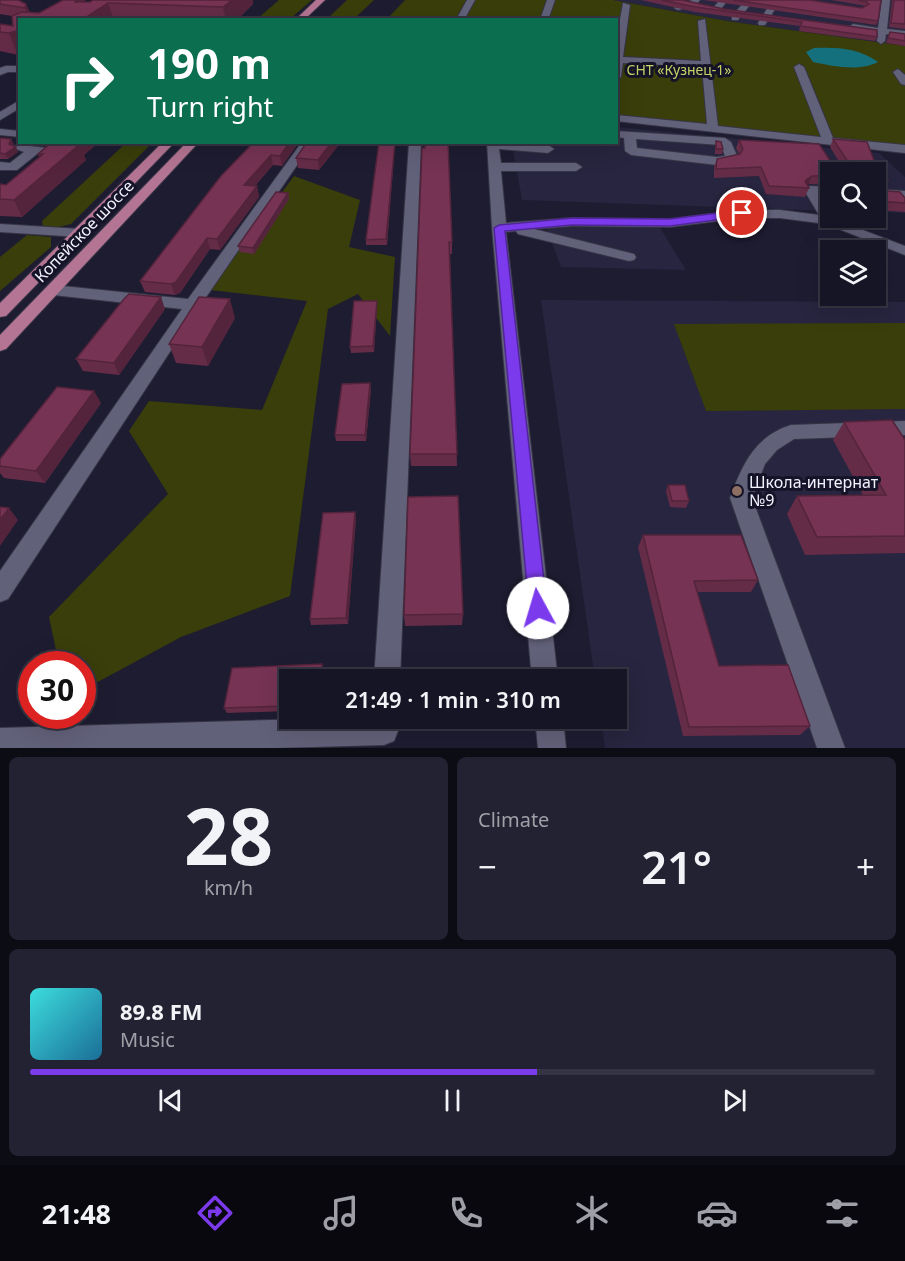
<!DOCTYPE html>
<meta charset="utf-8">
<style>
body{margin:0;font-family:"Noto Sans",sans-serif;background:#232232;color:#f1f3f6;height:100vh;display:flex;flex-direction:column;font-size:22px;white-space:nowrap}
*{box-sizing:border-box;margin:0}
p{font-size:20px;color:#9e9fa7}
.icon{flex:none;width:33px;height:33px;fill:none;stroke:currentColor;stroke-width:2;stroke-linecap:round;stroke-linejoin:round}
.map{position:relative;height:748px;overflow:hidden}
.details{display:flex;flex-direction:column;gap:9px;padding:9px;background:#0c0c14;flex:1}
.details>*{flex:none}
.banner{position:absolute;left:18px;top:18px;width:600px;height:126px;border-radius:0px;box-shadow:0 6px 24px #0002,0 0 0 2px #353442;background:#0b6e4f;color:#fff;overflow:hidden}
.tools{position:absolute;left:820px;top:162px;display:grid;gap:12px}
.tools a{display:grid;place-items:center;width:66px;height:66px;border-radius:0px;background:#161525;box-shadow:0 6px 24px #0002,0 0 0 2px #353442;font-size:30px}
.speed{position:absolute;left:18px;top:651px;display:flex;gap:12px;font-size:30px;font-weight:700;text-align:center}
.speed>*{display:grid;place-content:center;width:78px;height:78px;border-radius:50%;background:#161525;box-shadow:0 6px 24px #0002,0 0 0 2px #353442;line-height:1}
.speed .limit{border:9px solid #d22;background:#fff;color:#111}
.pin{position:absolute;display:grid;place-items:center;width:51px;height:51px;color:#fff;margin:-26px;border:3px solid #fff;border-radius:50%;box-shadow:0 2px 6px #0007}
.me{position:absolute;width:66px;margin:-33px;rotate:354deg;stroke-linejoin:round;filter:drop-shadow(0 0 4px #0008)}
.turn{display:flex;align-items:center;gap:21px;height:126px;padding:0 30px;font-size:27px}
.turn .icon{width:78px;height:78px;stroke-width:2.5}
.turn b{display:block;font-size:42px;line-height:51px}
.big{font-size:45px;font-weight:600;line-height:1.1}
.details .tile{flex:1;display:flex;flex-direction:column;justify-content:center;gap:9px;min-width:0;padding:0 21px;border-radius:9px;background:#232232}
.details .dial{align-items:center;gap:0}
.dial b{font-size:78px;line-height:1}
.song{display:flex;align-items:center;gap:18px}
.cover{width:72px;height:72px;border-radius:9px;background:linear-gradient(135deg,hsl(180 70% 55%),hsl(200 70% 35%))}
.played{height:6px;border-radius:3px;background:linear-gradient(90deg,#7c3aed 60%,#353442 60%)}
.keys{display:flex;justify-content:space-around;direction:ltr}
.heat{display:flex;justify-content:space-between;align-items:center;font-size:33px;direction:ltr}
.details .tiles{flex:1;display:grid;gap:9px;grid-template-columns:1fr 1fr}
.tile:last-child{grid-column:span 2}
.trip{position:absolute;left:279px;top:669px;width:348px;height:60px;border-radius:0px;background:#161525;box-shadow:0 6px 24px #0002,0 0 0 2px #353442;font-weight:600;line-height:60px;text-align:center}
.dock{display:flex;height:96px;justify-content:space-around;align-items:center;background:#09080f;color:#9e9fa7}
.dock .icon{width:42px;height:42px}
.dock .current{color:#7c3aed}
.dock b{font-size:27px;color:#f1f3f6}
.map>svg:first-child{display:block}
</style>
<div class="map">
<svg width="905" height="748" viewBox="0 0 905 748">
<rect width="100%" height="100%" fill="#1e1c31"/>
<g fill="#27253f">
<path d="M613,0H905V46L727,21Z"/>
<path d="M617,127L879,153L905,177V213L876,212V172H831V211L522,200L512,144L507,143L616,142Z"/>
<path d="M659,226L686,270L561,267L546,227Z"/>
<path d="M541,300L905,302V748H605L601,719L616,718V680L595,679Z"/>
</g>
<g fill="#393e0a">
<path d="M279,0H312L290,19H257Z"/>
<path d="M347,0H374L354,19H327Z"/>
<path d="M405,0H613L727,21L905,46V148L617,119L616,20H386Z"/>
<path d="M126,143H152L71,224L55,228L43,227L42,221Z"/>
<path d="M294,176L360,200L349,247L395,257L390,336L358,294L328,309L290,596L181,637L83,690L82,664H59L49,617L168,494L129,431L149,401L262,410L307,301L210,290Z"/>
<path d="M27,235L51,237V247L0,291V257Z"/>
<path d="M905,323V409L706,411L674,324Z"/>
</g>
<path fill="#15707d" d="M814,48C837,47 859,48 878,62C859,72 832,66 813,62L806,52Z"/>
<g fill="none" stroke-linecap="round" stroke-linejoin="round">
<defs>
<g id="minor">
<path d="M467,0H475L464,20H456Z"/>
<path d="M547,0H555L548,20H540Z"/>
<path d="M692,0H700L695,6L678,10L674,8Z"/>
<path d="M720,0H728L720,10H714L713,8Z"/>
<path d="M746,0H754L738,20H732V16Z"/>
<path d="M882,0H890L887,29L905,31V37L886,34L885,41L881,44L877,41L878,33L849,27L853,24L878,28Z"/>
<path d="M772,1L779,3L765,25H759L758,23Z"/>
<path d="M623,3L630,5L623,57L701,61L698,21L705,19L718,126L821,137L794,67L799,64L804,67L833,138L905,145V153L616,121V115L707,124L702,67L623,63L621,77L616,80V41Z"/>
<path d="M6,66H20V72H8L0,75V68Z"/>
<path d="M898,69L905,75V85L901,84L893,72Z"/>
<path d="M20,100V108L0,120V112Z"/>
<path d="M0,129L20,131V137L0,135Z"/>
<path d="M616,131L725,138L731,142L738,158L736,161L717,165L631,155L625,151L624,138L616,137ZM636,139L721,145L725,156L717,157L637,148Z"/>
<path d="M20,142H32L29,146L57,149L63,153L51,162L45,158L47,155L37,154L17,170H0V162L10,163L24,152L13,148Z"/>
<path d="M302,142H313L202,303L201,309L196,312L8,599L0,602V571L182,309L53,295L45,290L53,285L188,299Z"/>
<path d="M409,142H421L400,680H374Z"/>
<path d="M487,142L548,145L554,149L548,153L499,149L501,163H576L582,167L576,171H501L506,223L572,218L670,219L742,210H780L819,215L804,190L810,186L831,187V195L819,194L831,212V218L905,246V255L826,224L780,218H742L670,227L572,226L534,229L634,254L636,257L634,260L629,261L518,234L516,231L506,232L558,680H532L492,228Z"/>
<path d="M876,189L905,191V199L876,197Z"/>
<path d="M0,224L80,229L87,233L80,237L0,232Z"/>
<path d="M905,421V435L794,439L777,450L765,464L752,498L845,748H817L730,498C742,465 755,436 791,425Z"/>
<path d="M336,718H399L398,731L394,741L384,745L276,748H0V728Z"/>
<path d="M535,718H563L566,748H538Z"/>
</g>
<g id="major">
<path d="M316,0H325L304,20H295Z"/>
<path d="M163,142H175L6,316L0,317V303Z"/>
<path d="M187,142H199L6,349L0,351V335Z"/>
</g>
</defs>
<use href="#minor" stroke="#373546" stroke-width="2"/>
<use href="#major" stroke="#373546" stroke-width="2"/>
<use href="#minor" fill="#62617a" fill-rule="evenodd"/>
<use href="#major" fill="#b47493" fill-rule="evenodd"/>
</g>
<g fill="#652c48">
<path d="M0,0L26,4L30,13H39L85,2L253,4L237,20H20V54L18,55L0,51V24L13,26L12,16L0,14Z"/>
<path d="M641,0H682L724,9L877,30V37L875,41L799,31L800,26L695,12Z"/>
<path d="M703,0H809L862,8L866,6L831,0H881L878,21L876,25Z"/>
<path d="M892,0H905V29L889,27Z"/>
<path d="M890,32L905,34V46L886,43Z"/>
<path d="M0,138L11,139L14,145L13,146L18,152L8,159H0Z"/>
<path d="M833,139L875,163L888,179L884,187H878V190L905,198V212L876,210V172H831V185L809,184L807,185L809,188L805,197L766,194L759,176L714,178V167L717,159L739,154L736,148L739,140L833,165H841L830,147Z"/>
<path d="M716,141L723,149L722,154H715V147Z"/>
<path d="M52,142H99L84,155L86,160L22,217L0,216V184L6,185L40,157L38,154Z"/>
<path d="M254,142H299L282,166L273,165L255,186H257L259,197L220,250L210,249L180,293L175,295L145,292L140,281Z"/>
<path d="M307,142H341L319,170L298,168L296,158Z"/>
<path d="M379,142H395L387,245H366V240Z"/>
<path d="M448,150L452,242V254H450L457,466H411L410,454Z"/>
<path d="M827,188H831V208L823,197Z"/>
<path d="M288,193L289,199L254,254L240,252L238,246Z"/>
<path d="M377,301V307L374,352L351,353L350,347Z"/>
<path d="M165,309L119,375L83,371L76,359Z"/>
<path d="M235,318L208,366L176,363L169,344Z"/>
<path d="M371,389L366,441H336L335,435Z"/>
<path d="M101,403L45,483L4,478L0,473V459Z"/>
<path d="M844,422L905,440V553L805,555L787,514L797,496L863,495L833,440Z"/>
<path d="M668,485L689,501L686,508L670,507L666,491Z"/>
<path d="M356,518L348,624L311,625L310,619Z"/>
<path d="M643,535L758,580L751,592H697L719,666L810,726L800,735L683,736L638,547Z"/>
<path d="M463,614L462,625L405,626L404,615Z"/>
<path d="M322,664L324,669L323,680H290V711L227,713L224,708L232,668Z"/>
</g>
<g fill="#53243b">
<path d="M76,0H85L89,14L108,3L114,20H82Z"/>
<path d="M232,0H253V4L237,20H226L223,7Z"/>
<path d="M26,4L31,15L30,19L25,8Z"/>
<path d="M20,30V54L18,55L9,33Z"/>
<path d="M11,139L14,145L11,149L9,144Z"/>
<path d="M75,142H99L84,155L86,160L22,217L14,200Z"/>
<path d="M290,142H299L282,166L280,156Z"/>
<path d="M332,142H341L319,170L318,160Z"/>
<path d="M395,142L387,245L386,239Z"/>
<path d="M16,147L18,152L8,159L5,154Z"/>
<path d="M271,155L273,165L246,196L244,185Z"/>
<path d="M812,176L809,184L804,188L805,181Z"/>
<path d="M257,186L259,197L220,250L217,239Z"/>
<path d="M288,193L289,199L254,254L253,248Z"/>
<path d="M207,238L210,249L180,293L175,295L171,284Z"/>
<path d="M161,297L165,309L119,375L114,363Z"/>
<path d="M230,299L235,318L208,366L202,347Z"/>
<path d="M377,301V307L374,352L373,346Z"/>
<path d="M370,383L371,389L366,441L365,435Z"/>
<path d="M94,391L101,403L45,483L36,471Z"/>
<path d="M9,508L18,520L0,546V520Z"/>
<path d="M355,512L356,518L348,624L346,618Z"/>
<path d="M322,664L324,669L323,680H321Z"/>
</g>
<g fill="#763354" stroke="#53243b" stroke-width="1.5">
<path d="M0,0H18L26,4L25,8L0,4Z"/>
<path d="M63,0H76L75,2H90L93,0H232L223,7L108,3L82,20H20V30L9,33L0,32V24L13,26L12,16L22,12L39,13Z"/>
<path d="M661,0H682L724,9L877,30V37L800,26L802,22L696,7Z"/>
<path d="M733,0H809L862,8L869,4L867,2L858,0H881L878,21Z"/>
<path d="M894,0H905V24L891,23Z"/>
<path d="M890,32L905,34V41L888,38Z"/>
<path d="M0,138L11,139L9,144L16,147L5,154L0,153Z"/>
<path d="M833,139L867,142L875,163L888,179H878V190L900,192L905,198V203L876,201V172H831V176H812L805,181L809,188L769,186L761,167L716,169L717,159L740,154L743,149L739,140L819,144L833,165L847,166L848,162Z"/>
<path d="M716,141L721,142L723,149H716Z"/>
<path d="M52,142H75L73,144H80L14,200L0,199V184L6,185L43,154H38Z"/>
<path d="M254,142H290L280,156L271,155L244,185L257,186L217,239L207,238L176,282L171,284L140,281L221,176Z"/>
<path d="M307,142H332L318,160L296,158Z"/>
<path d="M379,142H395L386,239L366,240Z"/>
<path d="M425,142H448L452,242H449L457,454H410L422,148H425Z"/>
<path d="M276,192L288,193L253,248L238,246Z"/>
<path d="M129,294L161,297L114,363L76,359L124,299Z"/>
<path d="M199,297L230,299L202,347L169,344Z"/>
<path d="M354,301H377L373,346L350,347Z"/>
<path d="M370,383L365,435H335L342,384Z"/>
<path d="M57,387L94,391L36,471L0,466V459Z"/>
<path d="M892,420L905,440V536L817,537L797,496L886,495L844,422Z"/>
<path d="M668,485H685L689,501H672Z"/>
<path d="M458,496L463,614L404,615L408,497Z"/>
<path d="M0,507L9,508L0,520Z"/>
<path d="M355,512L346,618L310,619L323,513Z"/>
<path d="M643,535H741L758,580L694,581L719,666L788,665L810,726L689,727Z"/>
<path d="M322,664L321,680H290V706L224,708L232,668Z"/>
</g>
<path fill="#7c3aed" stroke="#51269a" stroke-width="1.5" d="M742,210L746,211V216L670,226L572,225L505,231L547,608L544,614L538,617L531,614L529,608L494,228L499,225L572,218L670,219Z"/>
<circle fill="#8d6e63" stroke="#151327" stroke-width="2" cx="737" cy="491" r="6"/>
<g text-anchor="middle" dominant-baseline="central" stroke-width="6" stroke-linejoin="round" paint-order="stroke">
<g font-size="14" fill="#c4d168" stroke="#151327">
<text x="679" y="69">СНТ «Кузнец-1»</text>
</g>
<g font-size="16" fill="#f2f2fe" stroke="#151327">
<text transform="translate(84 231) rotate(-46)">Копейское шоссе</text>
</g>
<g font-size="16" fill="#f2f2fe" stroke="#151327" text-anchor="start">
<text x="749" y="482">Школа-интернат<tspan x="749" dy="18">№9</tspan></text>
</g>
</g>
</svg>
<div class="tools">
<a><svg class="icon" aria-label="search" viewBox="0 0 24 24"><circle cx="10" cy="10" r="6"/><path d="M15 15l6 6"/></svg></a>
<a><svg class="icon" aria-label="layers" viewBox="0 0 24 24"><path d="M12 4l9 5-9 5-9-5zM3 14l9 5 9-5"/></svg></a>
</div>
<div class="speed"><div class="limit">30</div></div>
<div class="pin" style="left:742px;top:213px;background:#d93025"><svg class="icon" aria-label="arrive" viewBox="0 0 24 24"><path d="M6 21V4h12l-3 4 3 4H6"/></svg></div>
<svg class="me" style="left:538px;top:608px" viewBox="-20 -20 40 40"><circle r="19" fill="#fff"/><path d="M0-13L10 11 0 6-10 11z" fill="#7c3aed"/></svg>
<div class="trip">21:49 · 1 min · 310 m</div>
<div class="banner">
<div class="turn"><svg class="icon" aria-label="right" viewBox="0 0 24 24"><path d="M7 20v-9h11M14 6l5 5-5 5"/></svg><div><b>190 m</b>Turn right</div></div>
</div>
</div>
<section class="details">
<div class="tiles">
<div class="tile dial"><b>28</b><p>km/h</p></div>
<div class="tile"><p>Climate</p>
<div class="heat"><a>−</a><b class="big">21°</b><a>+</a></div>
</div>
<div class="tile">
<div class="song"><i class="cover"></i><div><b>89.8 FM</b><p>Music</p></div></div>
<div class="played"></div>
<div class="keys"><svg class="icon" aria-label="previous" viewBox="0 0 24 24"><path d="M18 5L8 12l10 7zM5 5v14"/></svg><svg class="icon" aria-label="pause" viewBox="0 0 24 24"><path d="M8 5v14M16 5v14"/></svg><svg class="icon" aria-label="next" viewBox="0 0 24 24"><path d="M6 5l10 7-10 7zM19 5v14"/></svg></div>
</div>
</div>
</section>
<nav class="dock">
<b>21:48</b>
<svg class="icon current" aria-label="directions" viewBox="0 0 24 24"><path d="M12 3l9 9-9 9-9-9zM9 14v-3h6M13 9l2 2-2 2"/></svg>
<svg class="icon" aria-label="music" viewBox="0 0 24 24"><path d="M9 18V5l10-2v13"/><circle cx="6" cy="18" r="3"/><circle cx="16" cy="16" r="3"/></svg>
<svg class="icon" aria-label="phone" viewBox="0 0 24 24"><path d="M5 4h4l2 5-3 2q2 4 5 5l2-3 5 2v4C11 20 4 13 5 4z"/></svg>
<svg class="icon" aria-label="climate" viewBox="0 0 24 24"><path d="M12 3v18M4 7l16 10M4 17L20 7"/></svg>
<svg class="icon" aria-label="car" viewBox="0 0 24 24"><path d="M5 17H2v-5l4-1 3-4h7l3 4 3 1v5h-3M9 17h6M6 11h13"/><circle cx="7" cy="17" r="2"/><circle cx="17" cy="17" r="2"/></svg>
<svg class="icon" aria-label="filters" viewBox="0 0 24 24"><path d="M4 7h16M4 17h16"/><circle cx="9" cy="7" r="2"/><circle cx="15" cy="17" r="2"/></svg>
</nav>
